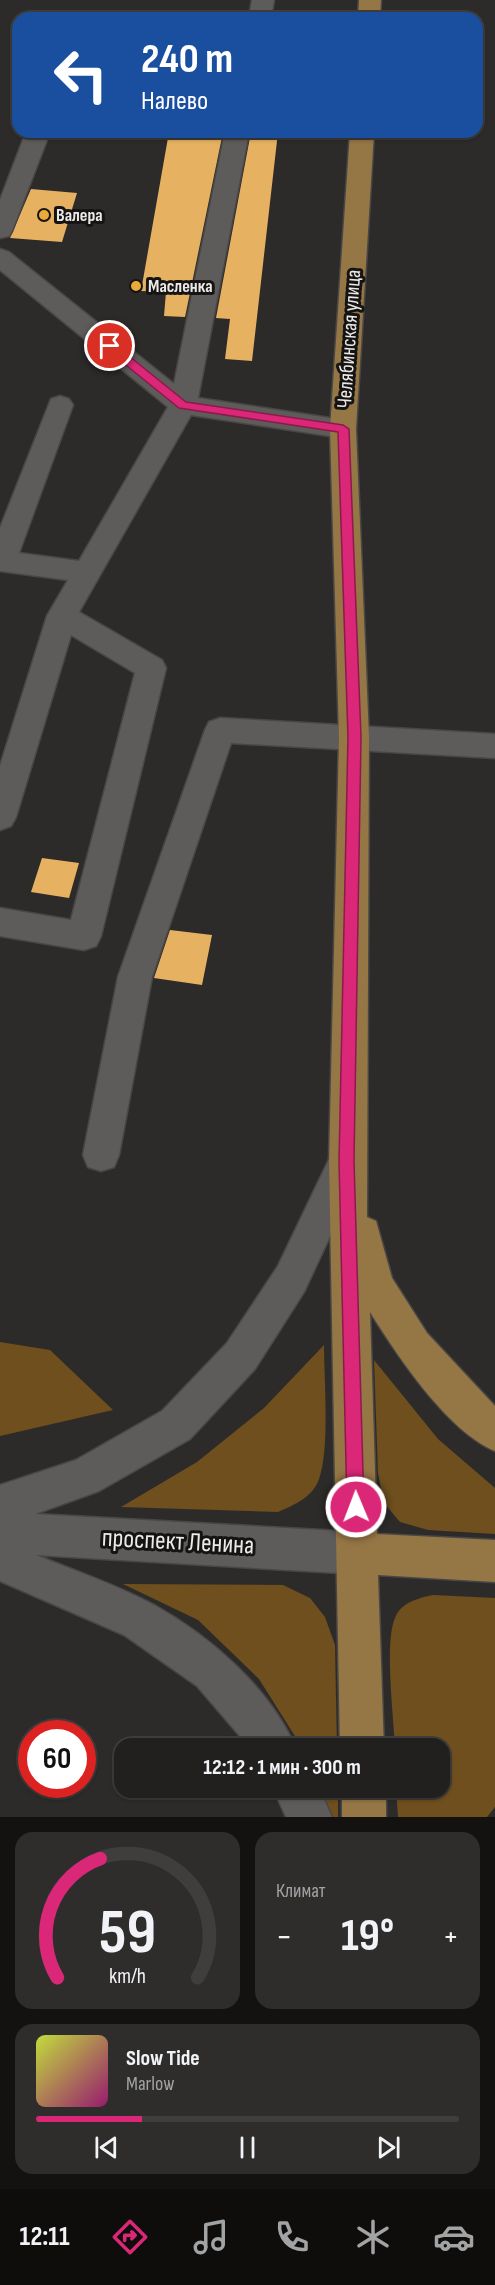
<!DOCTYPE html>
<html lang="ru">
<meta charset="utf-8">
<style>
body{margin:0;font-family:"Sofia Sans Condensed",sans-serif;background:#2e2d2c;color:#f1f3f6;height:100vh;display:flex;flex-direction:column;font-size:22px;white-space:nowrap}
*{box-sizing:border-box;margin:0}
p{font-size:20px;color:#a2a3a4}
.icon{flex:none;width:33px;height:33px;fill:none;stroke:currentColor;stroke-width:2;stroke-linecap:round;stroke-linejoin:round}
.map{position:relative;height:1817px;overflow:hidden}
.side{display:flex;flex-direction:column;gap:15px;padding:15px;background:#131211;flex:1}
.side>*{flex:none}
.top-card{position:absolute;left:12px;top:12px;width:471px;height:126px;border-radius:18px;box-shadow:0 2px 4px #0004,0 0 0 2px #3f3e3d;background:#1a4fa0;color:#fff;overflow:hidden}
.speed{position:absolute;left:18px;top:1720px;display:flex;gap:12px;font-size:30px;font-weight:700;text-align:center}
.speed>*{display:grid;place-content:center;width:78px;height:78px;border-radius:50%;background:#22201f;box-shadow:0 2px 4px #0004,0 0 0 2px #3f3e3d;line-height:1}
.speed .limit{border:9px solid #d22;background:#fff;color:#111}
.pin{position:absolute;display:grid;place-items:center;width:51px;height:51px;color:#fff;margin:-26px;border:3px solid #fff;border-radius:50%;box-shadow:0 2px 6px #0007}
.me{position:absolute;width:66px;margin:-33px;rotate:359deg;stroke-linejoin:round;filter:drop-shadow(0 0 4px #0008)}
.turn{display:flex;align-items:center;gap:21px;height:126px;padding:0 30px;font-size:27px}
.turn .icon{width:78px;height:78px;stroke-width:2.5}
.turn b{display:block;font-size:42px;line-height:51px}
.big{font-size:45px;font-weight:700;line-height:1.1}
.side .widget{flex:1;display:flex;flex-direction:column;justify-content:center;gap:9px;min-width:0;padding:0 21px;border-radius:18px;background:#2e2d2c}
.side .dial{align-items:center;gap:0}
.dial svg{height:156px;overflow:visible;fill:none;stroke:#3f3e3d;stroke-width:7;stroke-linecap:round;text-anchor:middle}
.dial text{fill:#f1f3f6;stroke:none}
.song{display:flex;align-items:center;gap:18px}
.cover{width:72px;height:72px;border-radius:9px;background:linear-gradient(135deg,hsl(70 70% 55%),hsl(320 70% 35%))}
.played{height:6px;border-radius:3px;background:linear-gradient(90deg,#db2777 25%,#3f3e3d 25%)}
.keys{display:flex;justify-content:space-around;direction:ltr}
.heat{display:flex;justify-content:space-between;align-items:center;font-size:33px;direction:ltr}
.side .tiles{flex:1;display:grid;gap:15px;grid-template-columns:1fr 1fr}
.widget:last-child{grid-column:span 2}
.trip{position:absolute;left:114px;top:1738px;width:336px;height:60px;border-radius:18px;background:#22201f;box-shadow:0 2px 4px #0004,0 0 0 2px #3f3e3d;font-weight:700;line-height:60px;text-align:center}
.tab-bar{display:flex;height:96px;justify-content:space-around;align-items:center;background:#0e0d0c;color:#a2a3a4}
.tab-bar .icon{width:42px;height:42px}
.tab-bar .selected{color:#db2777}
.tab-bar b{font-size:27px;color:#f1f3f6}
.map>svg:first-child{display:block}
</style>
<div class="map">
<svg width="495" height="1817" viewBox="0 0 495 1817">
<rect width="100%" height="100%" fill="#2d2b29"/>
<g fill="#6e4f1d">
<path d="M0,1342L50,1350L113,1410L0,1436Z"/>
<path d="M324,1345C324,1379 330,1449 319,1479C313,1497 294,1505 278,1512L121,1507L197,1462L264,1408Z"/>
<path d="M374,1360L438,1439L495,1488V1534L428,1530L400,1522L384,1503L378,1473Z"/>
<path d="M123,1584L283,1585L310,1598L325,1617L335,1645L337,1749H303L259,1679L198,1620Z"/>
<path d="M433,1595L495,1598V1807L487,1817H398L396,1788H440V1749H395C394,1719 384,1643 395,1618C401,1602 419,1598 433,1595Z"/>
<path d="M320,1788H338V1817H332Z"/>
</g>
<g fill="#e6b261">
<path d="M169,132H223L185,317L164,316L166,292L141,291Z"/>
<path d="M251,132H278L252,361L225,359L230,319L216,318Z"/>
<path d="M31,189L77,193L62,242L10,238Z"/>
<path d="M42,858L79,863L69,898L31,892Z"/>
<path d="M170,930L212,935L202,985L154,978Z"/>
</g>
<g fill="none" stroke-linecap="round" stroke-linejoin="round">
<defs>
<g id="minor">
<path d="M252,0H274L271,18H249Z"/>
<path d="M26,132H50L12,231L9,236L0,238V200Z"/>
<path d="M225,132H249L198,398L343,420L353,423L356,429L353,435L343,438L191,415L79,612L162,660L166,668L101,936L96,946L84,950L0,936V908L71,920L135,673L71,635L16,817L11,826L0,830V766L47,616L68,580L0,571V528L51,399L60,396L69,399L73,405L19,553L79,561L168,407L0,270V249L9,252L174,384Z"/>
<path d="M220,718L495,734V758L231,743L152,977L119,1155L114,1167L101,1171L88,1167L83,1155L118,977L205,730L209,722Z"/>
<path d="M347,1145L360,1149L365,1161L304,1292L255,1369L190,1439L99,1491L35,1514L357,1532L372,1538L378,1553L372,1568L357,1574L36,1555C75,1571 117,1585 154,1605C210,1636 271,1689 296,1749H251L197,1686L124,1635L0,1581V1485L76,1460L162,1411L227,1343L278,1266L334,1149Z"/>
<path d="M273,1788H319L332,1817H286Z"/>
</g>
<g id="major">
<path d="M359,0H381L380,18H358Z"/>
<path d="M350,132H374L356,429L369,737L367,1217L376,1221L392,1278L427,1333L495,1406V1451C447,1431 397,1355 370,1312L377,1534L495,1540V1582L378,1575L384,1749H340L329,1161L339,737L330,429Z"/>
<rect x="342" y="1788" width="44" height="29"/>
</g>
</defs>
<use href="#minor" stroke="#484745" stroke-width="3"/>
<use href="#major" stroke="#484745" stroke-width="3"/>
<use href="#minor" fill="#5e5c5a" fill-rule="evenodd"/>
<use href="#major" fill="#957645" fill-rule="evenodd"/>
</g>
<path fill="#db2777" stroke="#8e194d" stroke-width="1.5" d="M106,344H114L186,402L343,425L349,429L361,737L354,1161L364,1507L361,1513L356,1515L350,1513L347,1507L339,1161L348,737L338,432L179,408L106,349Z"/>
<g fill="#eaaa39" stroke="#151413" stroke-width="2">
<circle cx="44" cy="215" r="6"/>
<circle cx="136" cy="286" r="6"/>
</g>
<g text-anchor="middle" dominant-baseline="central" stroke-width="6" stroke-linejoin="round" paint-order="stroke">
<g font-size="18" font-weight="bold" fill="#ebeae8" stroke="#151413" text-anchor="start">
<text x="56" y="215">Валера</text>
<text x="148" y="286">Масленка</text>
</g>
<g font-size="21" fill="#ebeae8" stroke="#151413">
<text transform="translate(349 339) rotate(-86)">Челябинская улица</text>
</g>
<g font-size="26" fill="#ebeae8" stroke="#151413">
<text transform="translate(178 1542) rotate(3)">проспект Ленина</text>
</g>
</g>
</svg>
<div class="speed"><div class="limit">60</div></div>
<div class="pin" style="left:110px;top:346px;background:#d93025"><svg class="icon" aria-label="arrive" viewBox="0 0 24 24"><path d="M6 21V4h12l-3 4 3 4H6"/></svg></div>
<svg class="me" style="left:356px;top:1507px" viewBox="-20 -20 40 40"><circle r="17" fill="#db2777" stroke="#fff" stroke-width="3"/><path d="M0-11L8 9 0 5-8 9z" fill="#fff"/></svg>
<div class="trip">12:12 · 1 мин · 300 m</div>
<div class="top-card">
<div class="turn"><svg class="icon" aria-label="left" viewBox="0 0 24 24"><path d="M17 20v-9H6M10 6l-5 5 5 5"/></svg><div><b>240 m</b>Налево</div></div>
</div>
</div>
<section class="side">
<div class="tiles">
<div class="widget dial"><svg viewBox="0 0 100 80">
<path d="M14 69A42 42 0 1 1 86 69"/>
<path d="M14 69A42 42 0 0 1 36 8" stroke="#db2777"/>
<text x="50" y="56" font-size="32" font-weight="700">59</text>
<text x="50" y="72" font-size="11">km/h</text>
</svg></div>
<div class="widget"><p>Климат</p>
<div class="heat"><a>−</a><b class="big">19°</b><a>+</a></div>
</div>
<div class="widget">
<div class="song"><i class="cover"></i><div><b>Slow Tide</b><p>Marlow</p></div></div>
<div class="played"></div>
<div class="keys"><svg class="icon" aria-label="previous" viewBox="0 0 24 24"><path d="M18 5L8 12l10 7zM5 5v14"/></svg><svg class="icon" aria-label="pause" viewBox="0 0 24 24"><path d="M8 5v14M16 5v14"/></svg><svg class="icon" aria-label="next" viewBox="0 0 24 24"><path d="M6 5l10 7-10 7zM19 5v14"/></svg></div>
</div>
</div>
</section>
<nav class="tab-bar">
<b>12:11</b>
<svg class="icon selected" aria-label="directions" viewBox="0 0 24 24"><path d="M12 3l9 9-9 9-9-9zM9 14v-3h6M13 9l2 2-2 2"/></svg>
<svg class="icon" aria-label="music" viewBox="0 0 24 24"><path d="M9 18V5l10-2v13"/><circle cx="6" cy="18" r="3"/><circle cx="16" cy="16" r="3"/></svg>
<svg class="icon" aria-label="phone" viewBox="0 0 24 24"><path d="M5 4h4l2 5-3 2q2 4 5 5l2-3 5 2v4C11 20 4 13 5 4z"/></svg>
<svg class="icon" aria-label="climate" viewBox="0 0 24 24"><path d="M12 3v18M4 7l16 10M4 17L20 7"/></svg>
<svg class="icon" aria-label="car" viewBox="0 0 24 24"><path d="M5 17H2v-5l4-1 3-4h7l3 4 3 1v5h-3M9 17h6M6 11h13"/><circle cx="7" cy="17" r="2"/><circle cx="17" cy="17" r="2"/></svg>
</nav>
